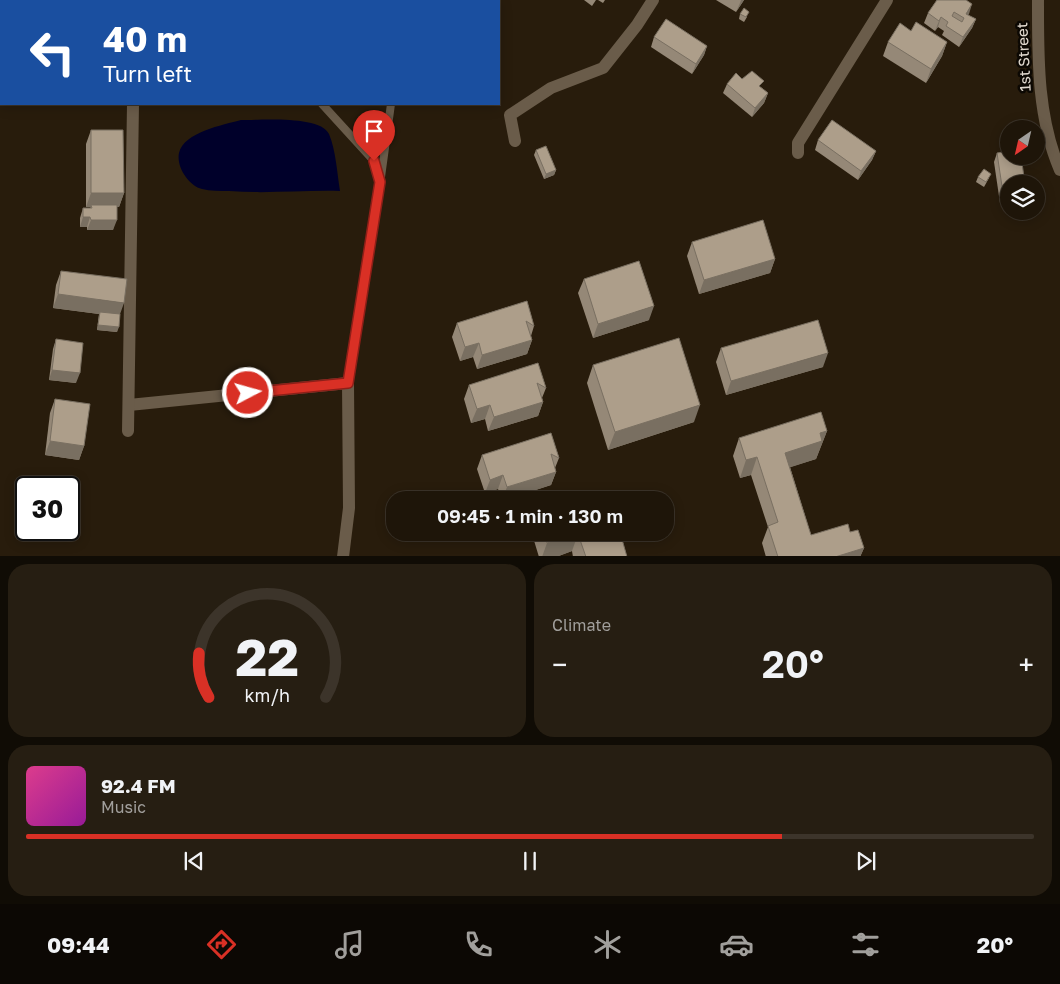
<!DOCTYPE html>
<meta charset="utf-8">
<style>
body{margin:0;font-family:"Golos Text",sans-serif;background:#261e12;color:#f1f3f6;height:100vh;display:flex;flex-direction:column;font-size:19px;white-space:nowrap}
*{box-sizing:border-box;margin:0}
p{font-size:16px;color:#a19f9c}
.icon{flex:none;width:28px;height:28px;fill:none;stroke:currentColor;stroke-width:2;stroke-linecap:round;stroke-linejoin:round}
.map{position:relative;height:556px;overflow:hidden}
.panel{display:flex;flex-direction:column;gap:8px;padding:8px;background:#100c05;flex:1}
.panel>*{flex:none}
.hud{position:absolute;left:0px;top:0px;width:500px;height:105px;box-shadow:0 2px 12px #0003,0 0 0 1px #3c342a;background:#1a4fa0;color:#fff;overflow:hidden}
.needle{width:32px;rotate:214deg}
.fabs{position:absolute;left:1000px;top:120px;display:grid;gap:10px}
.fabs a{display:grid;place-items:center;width:45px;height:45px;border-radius:50%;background:#1e1509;box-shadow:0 2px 12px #0003,0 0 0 1px #3c342a;font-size:25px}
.speed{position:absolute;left:15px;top:476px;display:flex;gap:10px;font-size:25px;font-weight:700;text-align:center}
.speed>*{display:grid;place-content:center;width:65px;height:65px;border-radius:50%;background:#1e1509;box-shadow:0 2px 12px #0003,0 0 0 1px #3c342a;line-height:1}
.speed .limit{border:2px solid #111;border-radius:8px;background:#fff;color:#111}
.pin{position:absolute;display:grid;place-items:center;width:42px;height:42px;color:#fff;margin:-51px -21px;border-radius:50% 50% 50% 0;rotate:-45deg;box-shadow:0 0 5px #0007}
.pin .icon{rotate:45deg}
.me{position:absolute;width:55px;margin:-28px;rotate:84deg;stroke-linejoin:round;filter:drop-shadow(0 0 4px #0008)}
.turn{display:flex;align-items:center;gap:18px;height:105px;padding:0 20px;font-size:22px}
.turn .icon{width:65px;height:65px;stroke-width:2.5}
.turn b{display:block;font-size:35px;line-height:42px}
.big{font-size:38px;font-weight:600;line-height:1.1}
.panel .tile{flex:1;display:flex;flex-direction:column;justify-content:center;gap:8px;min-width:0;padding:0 18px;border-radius:20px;background:#261e12}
.panel .dial{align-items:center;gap:0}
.dial svg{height:130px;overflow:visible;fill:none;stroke:#3c342a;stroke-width:7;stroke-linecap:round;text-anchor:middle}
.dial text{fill:#f1f3f6;stroke:none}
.song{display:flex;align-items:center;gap:15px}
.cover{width:60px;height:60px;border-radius:8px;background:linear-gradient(135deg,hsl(330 70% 55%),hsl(300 70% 35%))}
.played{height:5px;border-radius:2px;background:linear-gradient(90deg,#d93025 75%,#3c342a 75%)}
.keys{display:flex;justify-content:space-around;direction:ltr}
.heat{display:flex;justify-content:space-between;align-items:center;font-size:28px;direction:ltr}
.panel .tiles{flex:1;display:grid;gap:8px;grid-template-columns:1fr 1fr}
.tile:last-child{grid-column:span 2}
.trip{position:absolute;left:386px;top:491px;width:288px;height:50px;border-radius:20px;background:#1e1509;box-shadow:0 2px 12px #0003,0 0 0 1px #3c342a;font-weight:600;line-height:50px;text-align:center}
.tab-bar{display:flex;height:80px;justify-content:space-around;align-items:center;background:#0c0804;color:#a19f9c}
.tab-bar .icon{width:35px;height:35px}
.tab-bar .selected{color:#d93025}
.tab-bar b{font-size:22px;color:#f1f3f6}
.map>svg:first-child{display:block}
</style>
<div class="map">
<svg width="1060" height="557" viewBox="0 0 1060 557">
<rect width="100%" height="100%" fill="#281c0c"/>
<path fill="#00002a" d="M241,120C259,120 321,115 329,134C336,151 337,173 340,191C303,190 266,194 229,191C220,191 210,191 202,189C189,186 176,167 179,153C184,132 223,125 241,120Z"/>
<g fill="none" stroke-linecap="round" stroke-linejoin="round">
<g stroke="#6a5c4a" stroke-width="8">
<path d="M322,104L374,161L380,182L348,383"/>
<path d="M381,177L391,104"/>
</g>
<g stroke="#6a5c4a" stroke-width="12">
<path d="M348,0L349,1"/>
<path d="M1038,0C1038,57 1037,117 1060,170"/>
<path d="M135,1V0"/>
<path d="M515,141L510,115L551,88L603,68L637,25L653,0"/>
<path d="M798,153V143L887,0"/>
<path d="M129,405L348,383L349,508L343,557"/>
<path d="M128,431L133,104"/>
</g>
</g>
<g fill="#958877">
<rect x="151" y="0" width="59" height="1"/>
<path d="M584,0H596L592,6Z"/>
<path d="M598,0H605L603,3Z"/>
<path d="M716,0H744L736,12Z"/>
<path d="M937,0L976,19L972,28L959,47L942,35L944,31L938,27L935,31L924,23L928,13Z"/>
<path d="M740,14L747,17L744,22L739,19Z"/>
<path d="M911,31L947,42L942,56L926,83L883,56L888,42Z"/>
<path d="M654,37L707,46L704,55L692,74L651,47Z"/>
<path d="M742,79L762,88L768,93L764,103L752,117L723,93L727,84Z"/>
<path d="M91,130L124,193L119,207H117L113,230H87V227H80V218L83,208H90L91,207H86V144Z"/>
<path d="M818,140L876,151L872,160L858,180L815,150Z"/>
<path d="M536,150L556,170L554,175L544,179L534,155Z"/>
<path d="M997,153L1009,184V201L1000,203L994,162Z"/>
<path d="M978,177L989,178L984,187L976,182Z"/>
<path d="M692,242L775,259L770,273L699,294L687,256Z"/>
<path d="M61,271L120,315L117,332L97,330L99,314L53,308L56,285Z"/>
<path d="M584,279L649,320L593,338L578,293Z"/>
<path d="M527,301L534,326L531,336L532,340L527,354L477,369L473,357L460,361L452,337L457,323Z"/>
<path d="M56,339L76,383L49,380L53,349Z"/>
<path d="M721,348L823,367L726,395L716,362Z"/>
<path d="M538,363L546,388L542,398L543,402L538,416L488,431L485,419L471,423L464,399L469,385Z"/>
<path d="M593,365L694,422L608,450L587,383Z"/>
<path d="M55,399L84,446L79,460L45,455L50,413Z"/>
<path d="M827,431L816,459L790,467L811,535L864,548L860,557H766L762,543L768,527L751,475L740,478L733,456L739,438Z"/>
<path d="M551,433L559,458L555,468L556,472L551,485L505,500H502L498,489L485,493L477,469L482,455Z"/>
<path d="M532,532H620L627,557H573L572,551L556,557H539L532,534Z"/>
</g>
<g fill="#796f61">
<path d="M741,0H744L736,12L740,3Z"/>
<path d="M972,4L969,14L963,23L966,14Z"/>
<path d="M941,17L938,27L935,31L939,21Z"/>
<path d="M976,19L972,28L959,47L963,37Z"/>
<path d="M947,42L942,56L926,83L931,69Z"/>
<path d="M707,46L704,55L692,74L696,64Z"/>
<path d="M768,93L764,103L752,117L755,108Z"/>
<path d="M876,151L872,160L858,180L861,171Z"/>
<path d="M556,170L554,175L544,179L546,174Z"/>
<path d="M1009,192V201L1000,203L1003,193Z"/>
<path d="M91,193H124L119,207H91V205V207H86Z"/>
<path d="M83,217H90L87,227H80Z"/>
<path d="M91,220H117L113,230H87Z"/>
<path d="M775,259L770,273L699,294L704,280Z"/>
<path d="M58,294L124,303L119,317L100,312L99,314L53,308Z"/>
<path d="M654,306L649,320L593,338L598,324Z"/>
<path d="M98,325L119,327L117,332L97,330Z"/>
<path d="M532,340L527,354L477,369L482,355Z"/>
<path d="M479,343L473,357L460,361L465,347Z"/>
<path d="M828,353L823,367L726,395L731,381Z"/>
<path d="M52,370L80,373L76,383L49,380Z"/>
<path d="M543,402L538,416L488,431L494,417Z"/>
<path d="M490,405L485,419L471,423L477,409Z"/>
<path d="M700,405L694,422L608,450L615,432Z"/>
<path d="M827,431L816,459L779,471L785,453L820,433Z"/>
<path d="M50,441L84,446L79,460L45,455Z"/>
<path d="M757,457L751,475L740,478L746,460Z"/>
<path d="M556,472L551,485L505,500H502L507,487Z"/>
<path d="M503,475L498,489L485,493L490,480Z"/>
<path d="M578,534L572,551L556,557H542L547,543Z"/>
<path d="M864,548L860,557H835Z"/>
</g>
<g fill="#ad9e8a" stroke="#796f61" fill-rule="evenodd">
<rect x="159" y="0" width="51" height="1"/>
<rect x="233" y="0" width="25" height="1"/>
<path d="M937,0H966L972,4L966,14L976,19L963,37L946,26L948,22L941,17L939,21L928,13ZM954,12L964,18L962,22L952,16Z"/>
<path d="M744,8L749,12L746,17L740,14Z"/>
<path d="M666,19L707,46L696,64L654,37Z"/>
<path d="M916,22L947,42L931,69L888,42L900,23L911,31Z"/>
<path d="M752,71L764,81L759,86L768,93L755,108L727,84L736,73L742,79Z"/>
<path d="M832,120L876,151L861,171L818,140Z"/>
<path d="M91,130H123L124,193H91Z"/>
<path d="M546,146L556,170L546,174L536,150Z"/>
<path d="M1009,151V156H1021L1025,184H1009V192L1003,193L997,153Z"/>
<path d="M984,169L991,174L986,182L978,177Z"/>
<path d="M91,205H117V220H91L90,217H83V208H92Z"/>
<path d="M763,220L775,259L704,280L692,242Z"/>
<path d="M639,261L654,306L598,324L584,279Z"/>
<path d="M61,271L127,279L124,303L58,294Z"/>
<path d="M527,301L534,326L526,321L532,340L482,355L479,343L465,347L457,323Z"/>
<path d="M100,312L120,314L119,327L98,325Z"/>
<path d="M818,320L828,353L731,381L721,348Z"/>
<path d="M679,338L700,405L615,432L593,365Z"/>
<path d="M56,339L83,343L80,373L52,370Z"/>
<path d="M538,363L546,388L537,383L543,402L494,417L490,405L477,409L469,385Z"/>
<path d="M55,399L90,404L84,446L50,441Z"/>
<path d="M821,412L827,431L820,433L822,441L785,453L811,535L848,524L850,532L858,530L864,548L835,557H778L768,526L778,522L757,457L746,460L739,438Z"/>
<path d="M551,433L559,458L551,454L556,472L507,487L503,475L490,480L482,455Z"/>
<path d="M607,494L609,500H588Z"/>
<path d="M544,532H620L627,557H586L578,534L547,543Z"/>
</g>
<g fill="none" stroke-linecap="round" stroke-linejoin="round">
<defs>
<path id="route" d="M248,393L348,383L380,182L374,161"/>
</defs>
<use href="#route" stroke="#8d1f18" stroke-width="12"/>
<use href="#route" stroke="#d93025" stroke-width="9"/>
</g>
<g text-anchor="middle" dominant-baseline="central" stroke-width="5" stroke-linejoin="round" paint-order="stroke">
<g font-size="15" fill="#e0d8ce" stroke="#0c0803">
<text transform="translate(1023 57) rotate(-93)">1st Street</text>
</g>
</g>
</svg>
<div class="fabs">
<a><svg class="needle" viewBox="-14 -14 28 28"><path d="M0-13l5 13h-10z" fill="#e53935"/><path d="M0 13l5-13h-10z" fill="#a19f9c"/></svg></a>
<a><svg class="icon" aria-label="layers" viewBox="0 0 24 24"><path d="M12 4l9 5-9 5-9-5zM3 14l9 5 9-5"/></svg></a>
</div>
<div class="speed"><div class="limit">30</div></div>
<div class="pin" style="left:374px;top:161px;background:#d93025"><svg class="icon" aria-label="arrive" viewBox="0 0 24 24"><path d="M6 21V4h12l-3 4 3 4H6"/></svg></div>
<svg class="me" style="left:248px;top:393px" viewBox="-20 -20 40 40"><circle r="17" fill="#d93025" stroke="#fff" stroke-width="3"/><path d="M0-11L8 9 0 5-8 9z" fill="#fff"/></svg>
<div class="trip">09:45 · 1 min · 130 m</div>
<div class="hud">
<div class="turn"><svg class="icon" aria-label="left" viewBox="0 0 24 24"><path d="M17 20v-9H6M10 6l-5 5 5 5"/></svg><div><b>40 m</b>Turn left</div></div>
</div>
</div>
<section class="panel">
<div class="tiles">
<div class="tile dial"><svg viewBox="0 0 100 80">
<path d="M14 69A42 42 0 1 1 86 69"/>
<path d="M14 69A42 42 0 0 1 8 42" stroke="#d93025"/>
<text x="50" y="56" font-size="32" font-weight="700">22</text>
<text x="50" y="72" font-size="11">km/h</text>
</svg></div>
<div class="tile"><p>Climate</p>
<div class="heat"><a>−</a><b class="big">20°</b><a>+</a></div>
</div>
<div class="tile">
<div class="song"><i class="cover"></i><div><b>92.4 FM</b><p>Music</p></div></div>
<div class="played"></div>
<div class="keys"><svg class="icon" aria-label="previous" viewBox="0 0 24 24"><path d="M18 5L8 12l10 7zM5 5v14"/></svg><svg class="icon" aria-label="pause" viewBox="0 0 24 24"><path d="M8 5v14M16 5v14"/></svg><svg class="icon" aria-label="next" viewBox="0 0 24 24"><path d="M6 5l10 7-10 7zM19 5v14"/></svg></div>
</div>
</div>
</section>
<nav class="tab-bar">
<b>09:44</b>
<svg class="icon selected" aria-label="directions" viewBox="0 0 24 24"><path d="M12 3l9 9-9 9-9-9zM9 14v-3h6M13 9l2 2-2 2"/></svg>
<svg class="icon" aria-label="music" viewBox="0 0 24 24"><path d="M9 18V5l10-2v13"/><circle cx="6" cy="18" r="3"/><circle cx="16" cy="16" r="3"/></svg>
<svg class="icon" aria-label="phone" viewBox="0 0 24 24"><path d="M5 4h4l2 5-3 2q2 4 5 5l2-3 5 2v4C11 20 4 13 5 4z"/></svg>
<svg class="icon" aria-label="climate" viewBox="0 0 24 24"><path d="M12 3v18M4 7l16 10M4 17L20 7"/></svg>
<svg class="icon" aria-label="car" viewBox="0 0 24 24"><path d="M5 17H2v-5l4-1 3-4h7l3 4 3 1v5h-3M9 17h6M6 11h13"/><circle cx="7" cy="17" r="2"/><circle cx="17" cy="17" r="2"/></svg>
<svg class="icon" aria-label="filters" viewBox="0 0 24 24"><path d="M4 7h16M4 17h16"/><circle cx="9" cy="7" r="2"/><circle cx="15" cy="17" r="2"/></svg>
<b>20°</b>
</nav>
